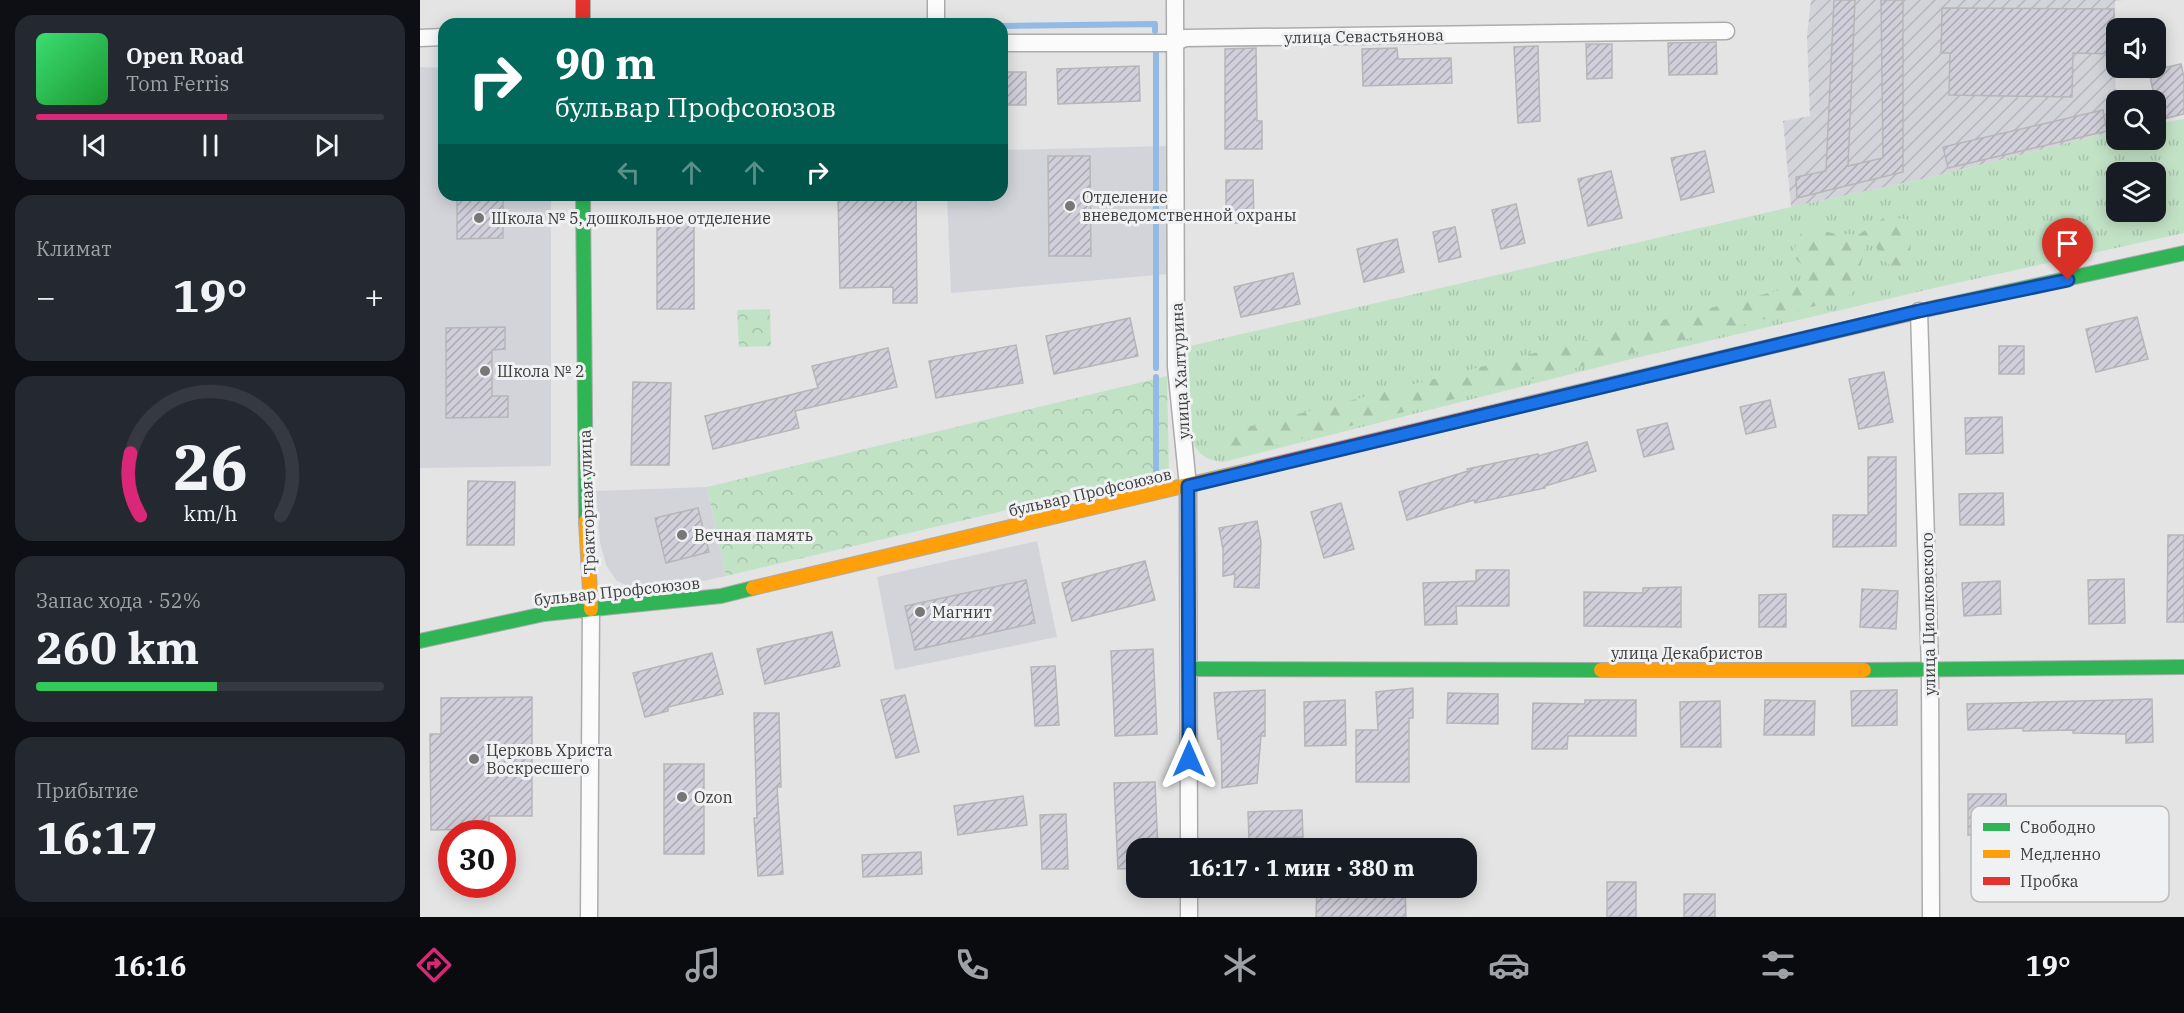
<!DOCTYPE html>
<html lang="ru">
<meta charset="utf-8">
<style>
body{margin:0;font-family:"IBM Plex Serif",serif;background:#242831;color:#f1f3f6;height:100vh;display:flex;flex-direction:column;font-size:22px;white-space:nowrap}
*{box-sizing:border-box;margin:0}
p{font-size:20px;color:#9ea1a6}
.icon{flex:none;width:33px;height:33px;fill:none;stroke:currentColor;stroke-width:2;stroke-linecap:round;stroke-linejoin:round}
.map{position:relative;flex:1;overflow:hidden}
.drawer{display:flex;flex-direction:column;gap:15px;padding:15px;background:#0d0f14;width:420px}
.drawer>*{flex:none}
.banner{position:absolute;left:18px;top:18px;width:570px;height:183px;border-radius:18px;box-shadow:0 3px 15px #0003;background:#00695c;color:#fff;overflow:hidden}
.buttons{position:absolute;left:1686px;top:18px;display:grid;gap:12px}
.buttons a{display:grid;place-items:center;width:60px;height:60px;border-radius:12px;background:#171b24;box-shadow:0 3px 15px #0003;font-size:30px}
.speed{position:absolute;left:18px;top:820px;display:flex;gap:12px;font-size:30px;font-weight:700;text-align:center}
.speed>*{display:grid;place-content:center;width:78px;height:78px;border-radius:50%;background:#171b24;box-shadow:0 3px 15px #0003;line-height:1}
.speed .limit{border:9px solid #d22;background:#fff;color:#111}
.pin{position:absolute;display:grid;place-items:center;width:51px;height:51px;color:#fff;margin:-62px -26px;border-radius:50% 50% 50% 0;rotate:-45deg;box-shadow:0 0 6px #0007}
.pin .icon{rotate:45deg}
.me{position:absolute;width:66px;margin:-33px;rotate:0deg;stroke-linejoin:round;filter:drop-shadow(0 0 4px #0008)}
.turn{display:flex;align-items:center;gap:21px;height:126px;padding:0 18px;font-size:27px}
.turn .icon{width:78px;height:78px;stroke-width:2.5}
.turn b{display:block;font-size:42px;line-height:51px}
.lanes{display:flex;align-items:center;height:57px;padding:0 18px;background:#0003;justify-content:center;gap:30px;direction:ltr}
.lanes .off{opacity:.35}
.big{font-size:45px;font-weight:700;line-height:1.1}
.drawer .widget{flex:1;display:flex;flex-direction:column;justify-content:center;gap:9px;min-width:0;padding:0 21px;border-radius:18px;background:#242831}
.drawer .dial{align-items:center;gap:0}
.dial svg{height:156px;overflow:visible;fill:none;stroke:#363941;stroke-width:7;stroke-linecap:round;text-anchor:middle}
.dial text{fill:#f1f3f6;stroke:none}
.song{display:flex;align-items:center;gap:18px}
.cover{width:72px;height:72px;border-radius:9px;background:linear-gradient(135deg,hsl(140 70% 55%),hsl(130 70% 35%))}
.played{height:6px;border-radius:3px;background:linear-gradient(90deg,#db2777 55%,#363941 55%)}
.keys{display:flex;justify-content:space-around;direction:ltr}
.heat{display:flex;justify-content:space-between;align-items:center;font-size:33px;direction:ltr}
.charge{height:9px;border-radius:4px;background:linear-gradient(90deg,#34c759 52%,#363941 0)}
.trip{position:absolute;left:706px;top:838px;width:351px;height:60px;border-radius:18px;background:#171b24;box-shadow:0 3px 15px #0003;font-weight:700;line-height:60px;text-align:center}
.tabs{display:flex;height:96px;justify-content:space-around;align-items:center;background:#090b0e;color:#9ea1a6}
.tabs .icon{width:42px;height:42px}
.tabs .selected{color:#db2777}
.tabs b{font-size:27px;color:#f1f3f6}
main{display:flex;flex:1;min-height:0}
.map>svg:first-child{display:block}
</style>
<main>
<section class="drawer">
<div class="widget">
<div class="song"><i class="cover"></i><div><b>Open Road</b><p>Tom Ferris</p></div></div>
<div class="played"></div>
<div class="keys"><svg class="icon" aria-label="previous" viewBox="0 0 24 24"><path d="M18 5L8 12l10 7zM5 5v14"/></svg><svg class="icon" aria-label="pause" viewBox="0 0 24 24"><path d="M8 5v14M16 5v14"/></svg><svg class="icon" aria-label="next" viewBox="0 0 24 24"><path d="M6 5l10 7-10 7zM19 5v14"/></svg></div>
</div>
<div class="widget"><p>Климат</p>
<div class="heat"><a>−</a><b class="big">19°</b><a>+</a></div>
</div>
<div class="widget dial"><svg viewBox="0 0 100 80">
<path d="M14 69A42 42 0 1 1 86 69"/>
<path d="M14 69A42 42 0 0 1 9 37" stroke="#db2777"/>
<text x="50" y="56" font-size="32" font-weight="700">26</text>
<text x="50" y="72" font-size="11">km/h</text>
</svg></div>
<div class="widget"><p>Запас хода · 52%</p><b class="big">260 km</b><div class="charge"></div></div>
<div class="widget"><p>Прибытие</p><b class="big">16:17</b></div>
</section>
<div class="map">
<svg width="1764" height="917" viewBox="0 0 1764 917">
<defs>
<pattern id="industrial-furrows" width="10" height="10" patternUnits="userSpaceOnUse" patternTransform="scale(1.5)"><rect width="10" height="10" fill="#d3d4da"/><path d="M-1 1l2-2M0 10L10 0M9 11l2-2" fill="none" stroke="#b6b7bc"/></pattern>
<pattern id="grass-tufts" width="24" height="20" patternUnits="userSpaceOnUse" patternTransform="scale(1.5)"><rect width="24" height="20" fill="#c2e2c6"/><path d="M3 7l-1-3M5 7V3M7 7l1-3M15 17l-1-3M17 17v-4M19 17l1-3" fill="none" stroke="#a8c3ab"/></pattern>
<pattern id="forest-firs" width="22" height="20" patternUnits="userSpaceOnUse" patternTransform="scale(1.5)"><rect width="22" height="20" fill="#c2e2c6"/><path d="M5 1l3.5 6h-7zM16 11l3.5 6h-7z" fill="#a8c3ab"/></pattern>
<pattern id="park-crowns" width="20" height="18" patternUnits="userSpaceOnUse" patternTransform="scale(1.5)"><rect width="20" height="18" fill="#c2e2c6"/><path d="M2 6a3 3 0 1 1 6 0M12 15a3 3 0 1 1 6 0" fill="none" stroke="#a8c3ab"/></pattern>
<pattern id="building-hatch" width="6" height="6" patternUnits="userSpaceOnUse" patternTransform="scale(1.5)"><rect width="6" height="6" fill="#d1cfda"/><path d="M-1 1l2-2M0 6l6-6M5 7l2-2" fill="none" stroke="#aba9b2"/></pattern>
</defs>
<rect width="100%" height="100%" fill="#e4e4e5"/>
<g fill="#d3d4da">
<path d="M0,67L24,68V195H131V466L0,468Z"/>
<path d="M748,146V274L531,293L527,195H582V150Z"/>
<path d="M287,487L306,576L227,593L212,589L196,580L186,565L180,542L176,491Z"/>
<path d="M617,541L637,637L475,670L457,577Z"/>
</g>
<path fill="url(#industrial-furrows)" d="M1391,0H1703L1695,1L1696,131L1503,179L1371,207L1363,121L1390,116L1387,36Z"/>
<path fill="url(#grass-tufts)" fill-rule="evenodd" d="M1764,119V233L1523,286L1203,361L803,462C783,460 774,451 769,431L766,347L1371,207L1503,179L1696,131V140H1736V124ZM1696,172H1736V212H1696Z"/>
<path fill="url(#forest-firs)" d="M1465,217L1487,219C1492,236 1494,254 1482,269C1466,267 1462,259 1455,245H1446L1434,291L1426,298L809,457L800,447V434L1387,283L1391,274L1374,257L1376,243L1382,231C1398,226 1398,230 1412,233C1421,235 1429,233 1438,235Z"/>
<g fill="url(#park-crowns)">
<path d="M350,309L351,346L319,347L317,310Z"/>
<path d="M747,376L749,472L306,576L287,487Z"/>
</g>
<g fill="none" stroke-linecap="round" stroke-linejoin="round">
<g stroke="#93b9e5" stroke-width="6">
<path d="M582,26L735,24V31"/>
<path d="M736,51V368"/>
<path d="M736,470V377"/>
</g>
</g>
<g fill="url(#building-hatch)" stroke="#b6b6b7" stroke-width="1.5">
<path d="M1414,0H1435L1428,166L1463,158L1461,0H1483V172L1377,198L1376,177L1406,171Z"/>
<path d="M1522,8L1694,9L1693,54L1653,53L1652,97L1529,95L1530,53H1521Z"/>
<path d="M1296,42L1297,74L1249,75L1248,43Z"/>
<path d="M1166,44H1192V78L1167,79Z"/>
<path d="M1118,46L1120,121L1098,123L1094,47Z"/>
<path d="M836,48L837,121H842V149H805V49Z"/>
<path d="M977,48L978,59L1031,58L1032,83L943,86L942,49Z"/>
<path d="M1761,64L1764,77V114L1739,120L1729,71Z"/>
<path d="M719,66L720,101L638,104L637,69Z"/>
<rect x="582" y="72" width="24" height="33"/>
<path d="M1683,110L1687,131L1528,168L1523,147Z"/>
<path d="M1285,151L1294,192L1261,200L1251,158Z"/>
<path d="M628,156H670L671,256H629Z"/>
<path d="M1191,171L1202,218L1168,226L1158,179Z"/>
<path d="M806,180H833L834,223H806Z"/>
<path d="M37,195H83V238L37,239Z"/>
<path d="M418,195H496L497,303H473V287L420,288Z"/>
<path d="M1096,204L1105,243L1081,249L1072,210Z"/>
<rect x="237" y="223" width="37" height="86"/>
<path d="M1035,227L1041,257L1019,262L1013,232Z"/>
<path d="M977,239L984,272L944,282L937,249Z"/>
<path d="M873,273L880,304L821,317L814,287Z"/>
<path d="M1717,317L1728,359L1676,372L1666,329Z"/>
<path d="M710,318L718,356L634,374L626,336Z"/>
<path d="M85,327V349L72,350V396H88V417L26,418V328Z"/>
<path d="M596,345L603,383L516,398L509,361Z"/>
<rect x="1579" y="346" width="25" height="28"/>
<path d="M468,348L477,387L375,411L379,428L293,449L285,416L398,388L392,366Z"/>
<path d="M1464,372L1473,422L1439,429L1429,379Z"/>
<path d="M213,382L251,383L249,465H211Z"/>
<path d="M1350,400L1356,427L1326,434L1320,407Z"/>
<path d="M1582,417L1583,453L1546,454L1545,418Z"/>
<path d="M1247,423L1254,449L1224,457L1217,430Z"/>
<path d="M1167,442L1176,471L1125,486V488L1055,503L1054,500L987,520L979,492L1048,471L1047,469L1118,454V456Z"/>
<path d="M1448,457H1476V546L1413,547V515H1448Z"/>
<path d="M48,481L95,482L94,545H47Z"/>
<path d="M1583,493L1584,525H1540L1539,494Z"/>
<path d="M921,503L934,549L904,558L891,512Z"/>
<path d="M278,508L289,552L246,563L235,518Z"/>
<path d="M837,521L841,542L839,588L814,587L815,574L803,576V549L799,528Z"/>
<path d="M1748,535H1764V622H1747Z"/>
<path d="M725,561L735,600L652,621L642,583Z"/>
<path d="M1056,570H1089V606H1036L1037,624L1005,625L1003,583L1056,581Z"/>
<path d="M1704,579L1705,623L1669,624L1668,580Z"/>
<path d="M606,580L615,623L495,650L485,606Z"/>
<path d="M1580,581L1581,614L1544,616L1542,583Z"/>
<path d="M1261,587V627L1164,626V592L1223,593V588Z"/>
<path d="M1442,589L1478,591L1476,629L1440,627Z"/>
<path d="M1366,594V627H1339V595Z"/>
<path d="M412,632L420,666L345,684L337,649Z"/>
<path d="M733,649L737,734L695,736L691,651Z"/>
<path d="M292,653L303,694L248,707V711L225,717L213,673Z"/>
<path d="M635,666L639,725L615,726L611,667Z"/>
<path d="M993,688V718H989V782H936V730H958L956,692Z"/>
<path d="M845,690V736H841L837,783L802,788L801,739H798L794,693Z"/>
<path d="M1477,690V725L1432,726L1431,691Z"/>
<path d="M1028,693L1078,694V724L1027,723Z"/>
<path d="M485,695L499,752L476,758L461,700Z"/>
<path d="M112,697V816H69V829L11,830L10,734H21V698Z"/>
<path d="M1732,699L1733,742L1706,743V734L1653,733V730L1603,731V728L1548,730L1547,704Z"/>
<path d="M925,700L926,745L885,746L884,702Z"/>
<path d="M1165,700H1216V736H1148L1147,749H1112L1113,703L1165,704Z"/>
<path d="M1345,700L1395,701L1394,735H1344Z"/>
<path d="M1300,701L1301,747H1261L1260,702Z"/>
<path d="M334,713H359L361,787H357L363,874L338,876L334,818H337Z"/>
<rect x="244" y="764" width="40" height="90"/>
<path d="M735,782L738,849H717V868L698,869L694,783Z"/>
<path d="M1548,794H1586L1587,835H1548Z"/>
<path d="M603,796L607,825L538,835L534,806Z"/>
<path d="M882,810L883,837L829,839L828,812Z"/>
<path d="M646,814L648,869H622L620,815Z"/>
<path d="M501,852L502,874L443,877L442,855Z"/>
<rect x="1187" y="882" width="29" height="35"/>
<path d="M897,888H985L986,917H896Z"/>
<rect x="1264" y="894" width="31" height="23"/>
</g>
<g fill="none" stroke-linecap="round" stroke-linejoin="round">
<defs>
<g id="street">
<path d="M516,0V24"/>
<path d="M755,0L756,367L768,486L769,849"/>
<path d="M0,38L24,37"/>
<path d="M582,43H754L765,38L1306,31"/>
<path d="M1499,311L1510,670L1511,917"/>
<path d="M169,917L171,609"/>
<path d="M769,917V888"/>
</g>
<g id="fast">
<path d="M163,195L166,521"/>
<path d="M1518,307L1764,253"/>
<path d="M0,641L124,614L301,596L333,588"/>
<path d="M769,669L1181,670"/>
<path d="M1444,670L1764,667"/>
</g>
<g id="slow">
<path d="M1099,406L1518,307"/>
<path d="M166,521L171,609"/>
<path d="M333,588L839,468"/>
<path d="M1181,670H1444"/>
</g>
<g id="jam">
<path d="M163,0V24"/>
<path d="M839,468L1099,406"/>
</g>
</defs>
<use href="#street" stroke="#acacad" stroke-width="19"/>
<use href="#fast" stroke="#acacad" stroke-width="16"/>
<use href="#slow" stroke="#acacad" stroke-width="16"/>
<use href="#jam" stroke="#acacad" stroke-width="16"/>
<use href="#street" stroke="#fbfbfb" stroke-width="16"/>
<use href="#fast" stroke="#30b455" stroke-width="14"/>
<use href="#slow" stroke="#ff9f0a" stroke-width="14"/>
<use href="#jam" stroke="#e5322d" stroke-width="14"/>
</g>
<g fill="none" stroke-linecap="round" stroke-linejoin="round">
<defs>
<path id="route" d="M769,759L768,486L1499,311L1648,280"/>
</defs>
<use href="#route" stroke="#114b97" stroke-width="15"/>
<use href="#route" stroke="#1a73e8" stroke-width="10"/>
</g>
<g fill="#777778" stroke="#f0f1f3" stroke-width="2">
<circle cx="650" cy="206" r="6"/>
<circle cx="59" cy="218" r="6"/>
<circle cx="65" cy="371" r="6"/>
<circle cx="262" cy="535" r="6"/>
<circle cx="500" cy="612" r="6"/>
<circle cx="54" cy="759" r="6"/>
<circle cx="262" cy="797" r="6"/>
</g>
<g text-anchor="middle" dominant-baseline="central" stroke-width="6" stroke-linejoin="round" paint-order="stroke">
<g font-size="16" fill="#3c3c3d" stroke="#f0f1f3">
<text transform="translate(944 36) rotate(-1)">улица Севастьянова</text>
<text transform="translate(760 371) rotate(-93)">улица Халтурина</text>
<text transform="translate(670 492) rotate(-13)">бульвар Профсоюзов</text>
<text transform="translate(167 502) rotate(-92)">Тракторная улица</text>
<text transform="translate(197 591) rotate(-6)">бульвар Профсоюзов</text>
<text transform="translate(1508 614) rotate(-91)">улица Циолковского</text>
<text x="1267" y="653">улица Декабристов</text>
</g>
<g font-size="16" fill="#3c3c3d" stroke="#f0f1f3" text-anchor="start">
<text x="662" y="197">Отделение<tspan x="662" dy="18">вневедомственной охраны</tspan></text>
<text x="71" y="218">Школа № 5, дошкольное отделение</text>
<text x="77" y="371">Школа № 2</text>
<text x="274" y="535">Вечная память</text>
<text x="512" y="612">Магнит</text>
<text x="66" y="750">Церковь Христа<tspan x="66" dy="18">Воскресшего</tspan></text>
<text x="274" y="797">Ozon</text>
</g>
</g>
<rect x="1551" y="806" width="198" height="96" rx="9" fill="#f0f1f3" stroke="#babbbc" stroke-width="1.5"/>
<rect x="1563" y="823" width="27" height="8" fill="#30b455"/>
<rect x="1563" y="850" width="27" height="8" fill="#ff9f0a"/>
<rect x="1563" y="877" width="27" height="8" fill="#e5322d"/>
<g font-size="16" fill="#3c3c3d">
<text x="1600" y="833">Свободно</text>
<text x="1600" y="860">Медленно</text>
<text x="1600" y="887">Пробка</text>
</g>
</svg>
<div class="buttons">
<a><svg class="icon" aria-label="sound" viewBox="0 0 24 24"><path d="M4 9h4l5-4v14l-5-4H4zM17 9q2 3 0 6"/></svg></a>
<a><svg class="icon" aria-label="search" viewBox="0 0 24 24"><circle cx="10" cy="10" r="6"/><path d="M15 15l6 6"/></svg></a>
<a><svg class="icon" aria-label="layers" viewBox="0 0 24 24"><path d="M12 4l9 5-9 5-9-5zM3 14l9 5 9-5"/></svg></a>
</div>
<div class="speed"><div class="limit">30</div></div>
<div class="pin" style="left:1648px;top:280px;background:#d93025"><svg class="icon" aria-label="arrive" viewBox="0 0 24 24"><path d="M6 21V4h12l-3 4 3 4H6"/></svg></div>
<svg class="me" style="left:769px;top:759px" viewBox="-20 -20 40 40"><path d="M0-17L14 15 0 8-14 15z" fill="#1a73e8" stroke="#fff" stroke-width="4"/></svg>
<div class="trip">16:17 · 1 мин · 380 m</div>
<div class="banner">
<div class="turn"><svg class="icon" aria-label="right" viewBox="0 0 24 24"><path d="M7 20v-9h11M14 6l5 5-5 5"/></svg><div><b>90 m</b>бульвар Профсоюзов</div></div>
<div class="lanes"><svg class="icon off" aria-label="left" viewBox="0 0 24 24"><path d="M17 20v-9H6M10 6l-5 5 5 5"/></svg><svg class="icon off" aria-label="ahead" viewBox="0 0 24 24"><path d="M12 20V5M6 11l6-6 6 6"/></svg><svg class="icon off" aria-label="ahead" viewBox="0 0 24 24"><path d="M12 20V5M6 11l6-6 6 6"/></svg><svg class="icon" aria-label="right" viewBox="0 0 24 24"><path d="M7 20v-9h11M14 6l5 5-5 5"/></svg></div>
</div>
</div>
</main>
<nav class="tabs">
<b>16:16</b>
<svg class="icon selected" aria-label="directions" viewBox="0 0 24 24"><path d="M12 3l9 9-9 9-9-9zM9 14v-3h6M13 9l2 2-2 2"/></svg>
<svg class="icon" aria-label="music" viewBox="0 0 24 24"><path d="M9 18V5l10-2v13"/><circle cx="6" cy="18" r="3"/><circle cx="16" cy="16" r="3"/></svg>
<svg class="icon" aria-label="phone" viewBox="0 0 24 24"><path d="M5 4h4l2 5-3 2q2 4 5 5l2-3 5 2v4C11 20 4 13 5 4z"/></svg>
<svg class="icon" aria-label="climate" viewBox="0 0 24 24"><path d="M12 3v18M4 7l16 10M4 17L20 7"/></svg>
<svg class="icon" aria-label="car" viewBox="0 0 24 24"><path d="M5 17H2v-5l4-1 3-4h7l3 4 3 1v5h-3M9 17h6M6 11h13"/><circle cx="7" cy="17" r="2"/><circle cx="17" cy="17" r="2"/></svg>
<svg class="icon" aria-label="filters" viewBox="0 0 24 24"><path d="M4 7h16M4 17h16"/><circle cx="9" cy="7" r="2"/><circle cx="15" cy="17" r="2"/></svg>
<b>19°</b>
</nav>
